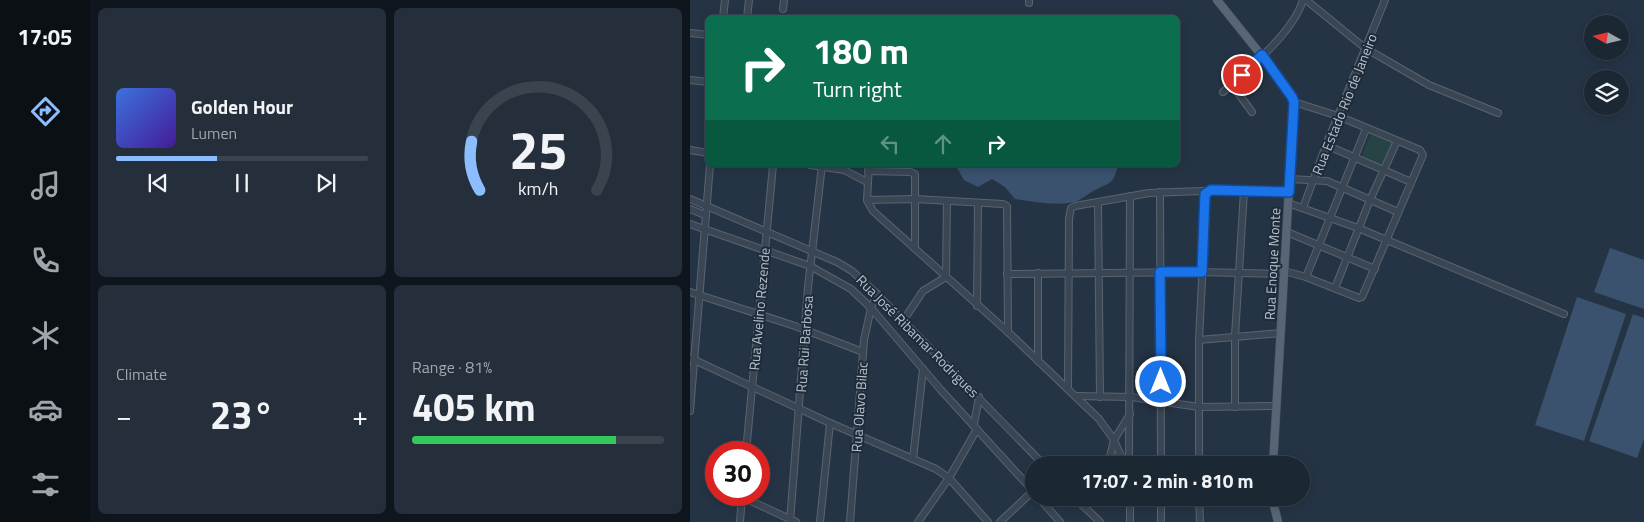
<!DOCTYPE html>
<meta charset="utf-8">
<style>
body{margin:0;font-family:"Titillium Web",sans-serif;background:#252f3c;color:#f1f3f6;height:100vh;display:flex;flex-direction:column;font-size:19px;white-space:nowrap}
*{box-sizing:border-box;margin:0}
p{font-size:16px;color:#a0a5ac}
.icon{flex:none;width:28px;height:28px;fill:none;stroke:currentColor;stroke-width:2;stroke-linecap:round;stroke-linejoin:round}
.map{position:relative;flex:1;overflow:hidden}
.panel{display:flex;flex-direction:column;gap:8px;padding:8px;background:#0f151d;width:600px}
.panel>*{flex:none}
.hud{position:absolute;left:15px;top:15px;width:475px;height:152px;border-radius:8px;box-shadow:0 2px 8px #0003,0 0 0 1px #3a444f;background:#0b6e4f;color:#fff;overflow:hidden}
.needle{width:32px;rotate:278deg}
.tools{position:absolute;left:894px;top:15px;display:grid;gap:10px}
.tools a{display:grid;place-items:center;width:45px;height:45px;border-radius:50%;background:#1c2734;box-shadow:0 2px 8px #0003,0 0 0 1px #3a444f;font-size:25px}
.speed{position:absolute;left:15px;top:441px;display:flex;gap:10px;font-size:25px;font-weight:700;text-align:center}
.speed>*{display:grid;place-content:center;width:65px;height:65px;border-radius:50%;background:#1c2734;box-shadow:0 2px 8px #0003,0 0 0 1px #3a444f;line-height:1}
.speed .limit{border:8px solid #d22;background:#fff;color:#111}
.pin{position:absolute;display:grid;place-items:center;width:42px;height:42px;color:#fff;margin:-21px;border:2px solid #fff;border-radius:50%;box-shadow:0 1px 5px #0007}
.me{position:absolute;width:55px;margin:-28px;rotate:0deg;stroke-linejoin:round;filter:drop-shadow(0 0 4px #0008)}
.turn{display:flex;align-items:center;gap:18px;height:105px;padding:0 25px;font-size:22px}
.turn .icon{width:65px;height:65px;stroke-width:2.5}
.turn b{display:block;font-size:35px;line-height:42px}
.lanes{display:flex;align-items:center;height:48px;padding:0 25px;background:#0003;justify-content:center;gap:25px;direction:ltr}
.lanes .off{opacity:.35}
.big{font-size:38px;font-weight:700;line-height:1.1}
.panel .tile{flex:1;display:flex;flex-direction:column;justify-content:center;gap:8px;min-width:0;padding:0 18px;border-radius:8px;background:#252f3c}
.panel .dial{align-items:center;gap:0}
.dial svg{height:130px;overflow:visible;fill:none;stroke:#3a444f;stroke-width:7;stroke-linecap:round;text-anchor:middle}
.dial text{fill:#f1f3f6;stroke:none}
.song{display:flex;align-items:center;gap:15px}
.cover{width:60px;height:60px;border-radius:8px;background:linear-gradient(135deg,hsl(220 70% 55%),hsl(260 70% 35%))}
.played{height:5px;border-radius:2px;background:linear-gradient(90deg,#8bbdff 40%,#3a444f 40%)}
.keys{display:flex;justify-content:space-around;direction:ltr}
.heat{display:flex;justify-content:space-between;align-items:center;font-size:28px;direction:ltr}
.charge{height:8px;border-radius:4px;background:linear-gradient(90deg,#34c759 81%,#3a444f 0)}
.panel .tiles{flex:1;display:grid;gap:8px;grid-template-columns:repeat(2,1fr)}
.trip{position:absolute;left:335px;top:456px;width:285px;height:50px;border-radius:25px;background:#1c2734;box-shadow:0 2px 8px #0003,0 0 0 1px #3a444f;font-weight:700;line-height:50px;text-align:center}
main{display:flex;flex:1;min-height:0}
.dock{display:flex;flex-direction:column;width:90px;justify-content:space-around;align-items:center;background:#0b1015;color:#a0a5ac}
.dock .icon{width:35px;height:35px}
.dock .selected{color:#8bbdff}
.dock b{font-size:22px;color:#f1f3f6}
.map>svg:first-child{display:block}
</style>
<main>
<nav class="dock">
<b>17:05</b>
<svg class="icon selected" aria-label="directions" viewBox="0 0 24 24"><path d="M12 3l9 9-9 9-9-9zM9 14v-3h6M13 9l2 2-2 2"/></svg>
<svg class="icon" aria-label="music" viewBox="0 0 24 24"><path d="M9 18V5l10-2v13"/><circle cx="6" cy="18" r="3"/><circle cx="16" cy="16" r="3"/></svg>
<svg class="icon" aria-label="phone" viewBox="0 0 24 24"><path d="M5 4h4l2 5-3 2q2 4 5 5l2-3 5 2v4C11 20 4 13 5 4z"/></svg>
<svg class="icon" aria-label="climate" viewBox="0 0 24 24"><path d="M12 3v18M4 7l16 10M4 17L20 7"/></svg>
<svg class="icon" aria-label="car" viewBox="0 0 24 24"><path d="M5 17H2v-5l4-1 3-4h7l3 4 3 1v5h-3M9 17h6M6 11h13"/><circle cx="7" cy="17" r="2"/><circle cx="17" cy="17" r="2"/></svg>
<svg class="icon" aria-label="filters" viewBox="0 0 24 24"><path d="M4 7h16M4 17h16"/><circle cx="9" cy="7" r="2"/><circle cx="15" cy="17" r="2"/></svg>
</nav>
<section class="panel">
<div class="tiles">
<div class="tile">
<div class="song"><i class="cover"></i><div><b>Golden Hour</b><p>Lumen</p></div></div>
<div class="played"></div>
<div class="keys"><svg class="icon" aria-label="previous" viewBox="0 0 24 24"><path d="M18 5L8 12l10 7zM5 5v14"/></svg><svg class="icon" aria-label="pause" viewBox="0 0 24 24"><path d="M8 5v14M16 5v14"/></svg><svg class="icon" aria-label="next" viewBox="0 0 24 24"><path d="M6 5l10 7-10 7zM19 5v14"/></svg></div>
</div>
<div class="tile dial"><svg viewBox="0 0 100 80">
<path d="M14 69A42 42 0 1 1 86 69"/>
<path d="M14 69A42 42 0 0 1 9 39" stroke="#8bbdff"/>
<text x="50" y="56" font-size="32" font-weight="700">25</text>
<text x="50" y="72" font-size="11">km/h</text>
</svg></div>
<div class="tile"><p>Climate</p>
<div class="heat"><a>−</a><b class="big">23°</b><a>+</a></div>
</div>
<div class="tile"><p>Range · 81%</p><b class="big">405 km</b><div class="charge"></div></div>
</div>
</section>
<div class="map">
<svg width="954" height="522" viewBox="0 0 954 522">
<rect width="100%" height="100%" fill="#253445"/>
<path fill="#274345" d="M680,134L704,143L694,167L671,158Z"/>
<g fill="#3a526e">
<path d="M267,165H428C423,186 420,182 403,191C398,194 392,199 387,201C371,207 341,201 325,199L315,187L302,179L288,187L274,180L267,168Z"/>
<path d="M920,248L954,260V309L904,292Z"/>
<path d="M887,297L936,314L894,441L845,425Z"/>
<path d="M943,314L954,318V439L947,458L899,441Z"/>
</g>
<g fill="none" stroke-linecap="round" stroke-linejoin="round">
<defs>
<g id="minor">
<path d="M339,0V3"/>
<path d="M616,0L675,48L739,85L808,113"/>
<path d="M93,9L94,0"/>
<path d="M33,18L35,0"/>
<path d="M57,18L59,0"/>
<path d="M0,33L18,35"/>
<path d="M0,80L18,82"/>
<path d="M542,85L562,112"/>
<path d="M533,92L542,85C565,62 604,31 613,0"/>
<path d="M636,145L721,182"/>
<path d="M0,150L18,153"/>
<path d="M120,165L154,170L177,182"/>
<path d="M179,165L177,200L183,211L318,332L409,419L424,440L435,465"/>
<path d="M178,171L220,172L225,174V248"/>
<path d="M600,179L637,181L708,212"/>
<path d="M470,192L471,465"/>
<path d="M515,194L521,190L599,192"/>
<path d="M0,199L147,262L162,271L187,294L354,465"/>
<path d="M177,200L225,199L313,204L317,206L318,332"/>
<path d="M408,202L410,397"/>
<path d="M598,203L668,228L874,314"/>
<path d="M613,208L636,145L695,0"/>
<path d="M0,209L15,215"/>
<path d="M0,224L120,266L161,289L181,308L251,390L344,492"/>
<path d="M597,232L685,269"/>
<path d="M594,271L616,277L669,298L672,297L733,155L730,150L648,116L604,102"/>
<path d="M317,274L509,272L594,274"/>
<path d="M256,277L257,201"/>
<path d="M616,277L676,129"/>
<path d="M645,288L680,200L707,141"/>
<path d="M0,292L105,326L173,352"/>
<path d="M287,306L288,203"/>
<path d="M213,321L233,291L256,277"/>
<path d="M509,340L591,333"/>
<path d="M0,358L140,423L246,469L259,478L298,522"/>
<path d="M348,361V273"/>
<path d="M378,389L379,219L381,208L385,206L459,193L512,191L516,199L509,340V465"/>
<path d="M386,396L441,397L509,407L586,406"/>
<path d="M545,407V336L554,191"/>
<path d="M0,411L20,165"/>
<path d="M284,424L289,397"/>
<path d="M56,452L83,165"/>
<path d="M223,459L233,369"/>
<path d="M418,465L424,440L440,414"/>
<path d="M439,465L440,196"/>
<path d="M23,485L26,486"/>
<path d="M48,495L106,522"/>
<path d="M349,498L370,522"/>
<path d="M385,498L410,522"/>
<path d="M440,498V522"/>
<path d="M471,498V522"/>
<path d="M509,498L510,522"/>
<path d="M440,499H509"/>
<path d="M393,506L400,498"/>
<path d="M50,522L52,495"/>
<path d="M100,522L118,287L132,165"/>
<path d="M130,522L140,423"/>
<path d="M160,522L174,340L181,308L187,294"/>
<path d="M228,522L259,478L287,429"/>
<path d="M310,522L343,491"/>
</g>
<g id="major">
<path d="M527,0L596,86L604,102L583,465"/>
<path d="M582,498L588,522"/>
</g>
</defs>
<use href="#minor" stroke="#586471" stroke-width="8"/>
<use href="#major" stroke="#434f5d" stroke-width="9"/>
<use href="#minor" stroke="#3a4654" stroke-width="6"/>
<use href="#major" stroke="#586574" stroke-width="8"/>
</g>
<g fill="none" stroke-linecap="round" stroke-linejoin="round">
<defs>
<path id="route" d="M471,382L470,272H512L515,194L521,190L599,192L604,102L602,97L572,55L552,75"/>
</defs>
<use href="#route" stroke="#114b97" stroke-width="12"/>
<use href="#route" stroke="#1a73e8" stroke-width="9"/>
</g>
<g text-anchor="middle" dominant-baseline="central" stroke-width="4" stroke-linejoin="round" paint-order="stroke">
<g font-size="14" fill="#b7c1cd" stroke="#1e2b39">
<text transform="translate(654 104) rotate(-68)">Rua Estado Rio de Janeiro</text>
<text transform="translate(582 264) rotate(-87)">Rua Enoque Monte</text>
<text transform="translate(69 309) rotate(-85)">Rua Avelino Rezende</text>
<text transform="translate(228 336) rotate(45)">Rua José Ribamar Rodrigues</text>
<text transform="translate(114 344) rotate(-86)">Rua Rui Barbosa</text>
<text transform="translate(169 407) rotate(-86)">Rua Olavo Bilac</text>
</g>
</g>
</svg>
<div class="tools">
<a><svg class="needle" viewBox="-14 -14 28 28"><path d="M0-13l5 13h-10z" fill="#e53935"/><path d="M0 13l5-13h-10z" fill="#a0a5ac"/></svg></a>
<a><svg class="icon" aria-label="layers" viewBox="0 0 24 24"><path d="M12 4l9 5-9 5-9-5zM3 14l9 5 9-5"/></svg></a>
</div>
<div class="speed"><div class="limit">30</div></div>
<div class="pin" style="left:552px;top:75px;background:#d93025"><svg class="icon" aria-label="arrive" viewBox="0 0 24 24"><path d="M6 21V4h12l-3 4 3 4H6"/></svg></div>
<svg class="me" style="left:471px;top:382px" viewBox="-20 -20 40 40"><circle r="17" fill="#1a73e8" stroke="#fff" stroke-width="3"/><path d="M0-11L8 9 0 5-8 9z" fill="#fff"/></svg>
<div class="trip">17:07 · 2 min · 810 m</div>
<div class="hud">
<div class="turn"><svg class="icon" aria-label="right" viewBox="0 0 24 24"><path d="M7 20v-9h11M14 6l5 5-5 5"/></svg><div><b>180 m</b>Turn right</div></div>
<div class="lanes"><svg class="icon off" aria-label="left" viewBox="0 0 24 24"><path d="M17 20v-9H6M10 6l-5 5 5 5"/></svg><svg class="icon off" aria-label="ahead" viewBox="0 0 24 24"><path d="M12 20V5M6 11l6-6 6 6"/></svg><svg class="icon" aria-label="right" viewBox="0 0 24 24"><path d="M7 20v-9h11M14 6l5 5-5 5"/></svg></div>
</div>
</div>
</main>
